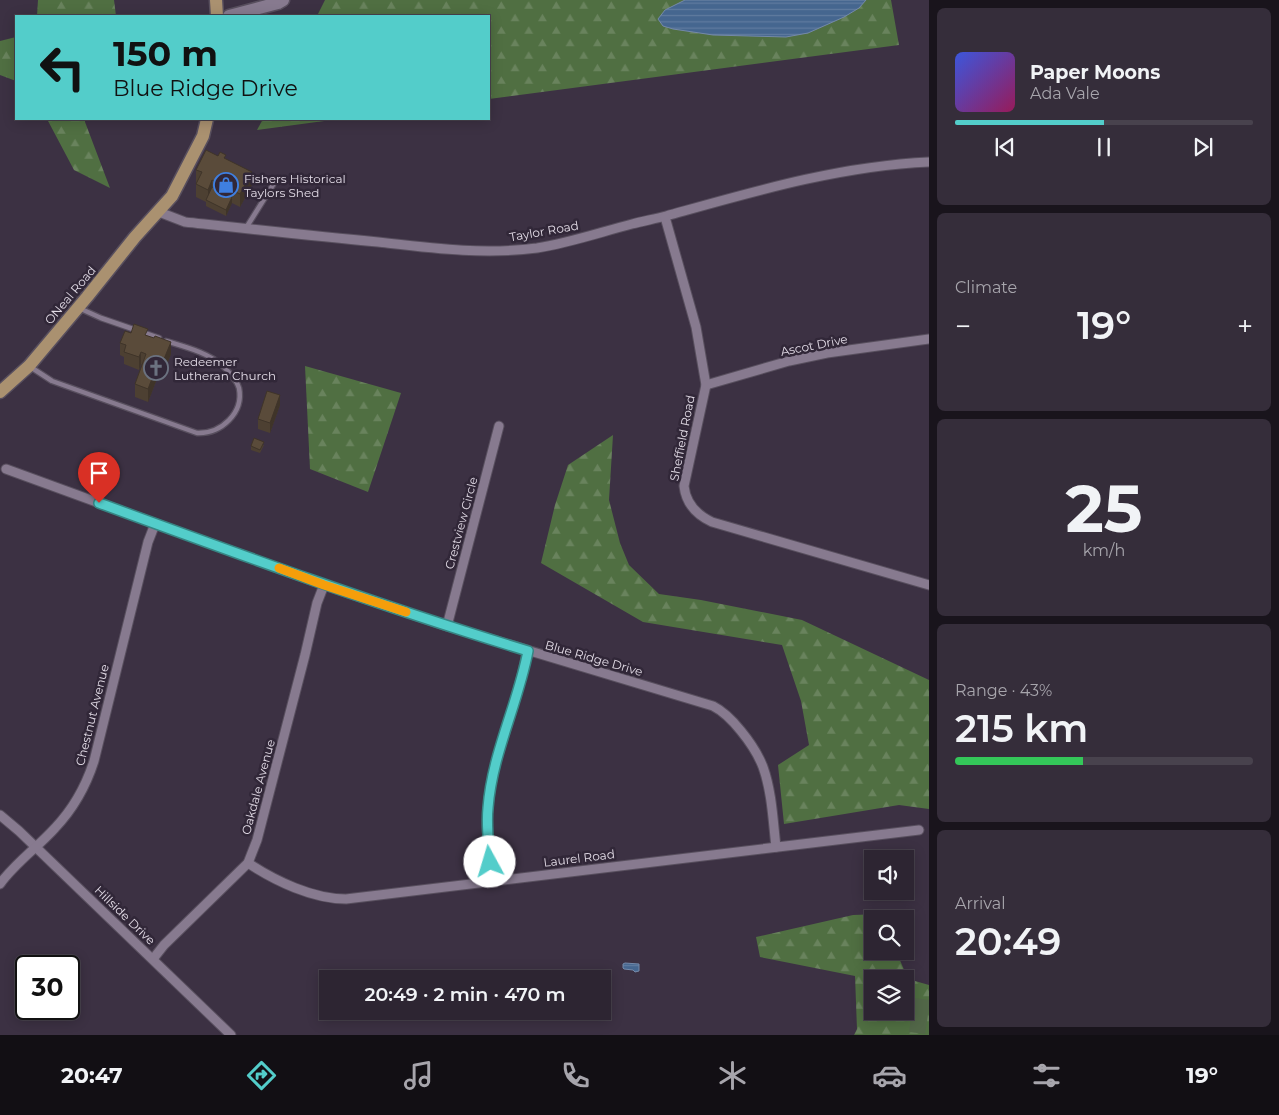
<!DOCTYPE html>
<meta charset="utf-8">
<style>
body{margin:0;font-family:Montserrat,sans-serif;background:#352d3a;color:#f1f3f6;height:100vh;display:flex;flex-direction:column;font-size:19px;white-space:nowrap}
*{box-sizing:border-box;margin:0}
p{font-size:16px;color:#a7a5ac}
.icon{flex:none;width:28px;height:28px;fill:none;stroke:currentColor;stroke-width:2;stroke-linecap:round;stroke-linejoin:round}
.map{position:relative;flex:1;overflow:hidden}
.sheet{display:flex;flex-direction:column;gap:8px;padding:8px;background:#19141c;width:350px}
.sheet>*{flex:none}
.top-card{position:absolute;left:15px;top:15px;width:475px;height:105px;border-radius:0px;box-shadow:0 2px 12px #0003,0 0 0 1px #48424d;background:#53cdca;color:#111;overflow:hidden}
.tools{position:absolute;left:864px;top:850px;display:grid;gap:10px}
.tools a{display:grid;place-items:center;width:50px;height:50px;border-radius:0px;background:#2d2532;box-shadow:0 2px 12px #0003,0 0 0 1px #48424d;font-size:25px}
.speed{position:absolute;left:15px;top:955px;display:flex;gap:10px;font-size:25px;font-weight:700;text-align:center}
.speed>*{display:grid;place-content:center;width:65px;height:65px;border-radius:50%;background:#2d2532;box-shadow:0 2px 12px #0003,0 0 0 1px #48424d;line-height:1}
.speed .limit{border:2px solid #111;border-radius:8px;background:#fff;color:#111}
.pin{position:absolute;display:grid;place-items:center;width:42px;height:42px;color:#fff;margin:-51px -21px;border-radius:50% 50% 50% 0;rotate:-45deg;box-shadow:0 0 5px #0007}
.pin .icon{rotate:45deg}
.me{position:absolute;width:55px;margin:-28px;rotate:354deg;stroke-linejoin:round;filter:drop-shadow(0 0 4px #0008)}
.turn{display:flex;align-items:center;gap:18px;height:105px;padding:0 15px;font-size:22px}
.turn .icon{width:65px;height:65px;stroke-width:2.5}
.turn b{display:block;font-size:35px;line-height:42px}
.big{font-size:38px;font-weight:600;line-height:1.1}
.sheet .widget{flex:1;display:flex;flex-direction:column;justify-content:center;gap:8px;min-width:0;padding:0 18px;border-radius:8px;background:#352d3a}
.sheet .dial{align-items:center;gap:0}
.dial b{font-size:65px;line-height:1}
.song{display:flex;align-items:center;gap:15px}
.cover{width:60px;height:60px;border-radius:8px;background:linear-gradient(135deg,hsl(230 70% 55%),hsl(330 70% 35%))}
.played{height:5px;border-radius:2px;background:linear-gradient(90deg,#53cdca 50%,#48424d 50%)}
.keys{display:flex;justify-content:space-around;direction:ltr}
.heat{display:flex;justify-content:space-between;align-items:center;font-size:28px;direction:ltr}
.charge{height:8px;border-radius:4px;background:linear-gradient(90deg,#34c759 43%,#48424d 0)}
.trip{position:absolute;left:319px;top:970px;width:292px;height:50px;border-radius:0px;background:#2d2532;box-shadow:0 2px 12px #0003,0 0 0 1px #48424d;font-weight:600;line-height:50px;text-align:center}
.dock{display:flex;height:80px;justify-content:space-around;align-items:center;background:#120f14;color:#a7a5ac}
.dock .icon{width:35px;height:35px}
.dock .current{color:#53cdca}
.dock b{font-size:22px;color:#f1f3f6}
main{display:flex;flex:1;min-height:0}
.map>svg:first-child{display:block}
</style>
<main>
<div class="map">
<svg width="929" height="1035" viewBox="0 0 929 1035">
<defs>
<pattern id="forest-firs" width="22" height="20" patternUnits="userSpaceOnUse" patternTransform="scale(1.25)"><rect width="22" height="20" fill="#506f42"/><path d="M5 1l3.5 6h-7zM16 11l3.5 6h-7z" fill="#69835d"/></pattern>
<pattern id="water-rules" width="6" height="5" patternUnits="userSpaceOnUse" patternTransform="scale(1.25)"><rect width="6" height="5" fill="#45668f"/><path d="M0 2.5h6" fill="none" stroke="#607b9f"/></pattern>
</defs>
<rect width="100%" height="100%" fill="#3c3143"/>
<g fill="url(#forest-firs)" fill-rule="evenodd">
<path d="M38,0H114L116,16H37Z"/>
<path d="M325,0H891L899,45L489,99V16H317Z"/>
<path d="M16,37V81L0,75V41Z"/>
<path d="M47,119H85V122L110,188L74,170Z"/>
<path d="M263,119H339L257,130Z"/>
<path d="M305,366L401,393L368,492L310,469Z"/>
<path d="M613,435L609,500L620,543L629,565L659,594L701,600L802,620L929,680V809L899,805L784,824L778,765L809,745L801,701L782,645L643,622L541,563L555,505L568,465Z"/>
<path d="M881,914L883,919H872V951H896L908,979L929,985V1035H854L857,1029L855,976L760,957L756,937L853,915ZM872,979H905V1011H872Z"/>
</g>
<path fill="#526748" d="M914,998L929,1000V1008L925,1034L909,1032Z"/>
<g fill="url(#water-rules)" stroke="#7489a9">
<path d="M685,0H866L859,8L844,17L808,33L786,37L713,35L673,29L663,26L658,19L665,10Z"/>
<path d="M625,963L639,964V971L635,972L633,970L624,969L623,968V964Z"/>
</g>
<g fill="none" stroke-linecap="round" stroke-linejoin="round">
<defs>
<g id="lane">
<path d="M246,228L276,180"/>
<path d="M79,308L101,318L159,338"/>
<path d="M29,366L52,381L197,433C221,434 244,413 239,388C237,380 229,372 223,366C207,352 185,347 166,341"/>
</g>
<g id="street">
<path d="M159,212L185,222C250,229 314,236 378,242C431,248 484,255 537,248C569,243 601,232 632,224C643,221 655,219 666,216C752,192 839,166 929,162"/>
<path d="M665,217L696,327L706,385L684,486C686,504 697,515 712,522L929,585"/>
<path d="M706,385L789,361L827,353L929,339"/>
<path d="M6,469L324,585L447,626L713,706C725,712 733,721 741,731C750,742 758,754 763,767C772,792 773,821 776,847"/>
<path d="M447,626L499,426"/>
<path d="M0,815L19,831L231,1035"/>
<path d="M248,863C275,881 313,899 346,899L919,830"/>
<path d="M494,881C490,857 485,833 488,808C492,754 519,704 527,651"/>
<path d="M0,884C15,863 38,847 55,828C74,808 86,786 94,761L148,542L155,524"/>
<path d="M153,959L164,945L248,863L257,840L305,655L317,603L324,585"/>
</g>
<path id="secondary" d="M229,16L278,3L283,0"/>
<g id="primary">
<path d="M216,0L217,16"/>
<path d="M0,392L29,366L87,297L135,237L172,196L203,136L207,119"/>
</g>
</defs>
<use href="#lane" stroke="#584f5e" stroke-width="7"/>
<use href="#street" stroke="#584f5e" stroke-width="11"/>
<use href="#secondary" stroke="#584f5e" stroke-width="15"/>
<use href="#primary" stroke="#584f5e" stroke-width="15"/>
<use href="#lane" stroke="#877a8f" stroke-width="4.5"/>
<use href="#street" stroke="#877a8f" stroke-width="9"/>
<use href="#secondary" stroke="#877a8f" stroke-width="12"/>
<use href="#primary" stroke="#aa9170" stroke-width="12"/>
</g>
<g fill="#4d4032">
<path d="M218,156L226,159L252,185L240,207L232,203L226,216L206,206V202L196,197V170Z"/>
<path d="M131,333L148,336L171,354L164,372L160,371L148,402L135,397V384L142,365L141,364L139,370L124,364V357L120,355V343Z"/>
<path d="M280,405L270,433L258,429V419Z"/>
<path d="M264,445L260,453L251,450V446Z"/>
</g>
<g fill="#3f3429">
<path d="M252,172V185L240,207V194Z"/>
<path d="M212,180V193L208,201V190Z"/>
<path d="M232,197V203L226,216V210Z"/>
<path d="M171,342V354L164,372V359Z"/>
<path d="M141,352V364L139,370V357Z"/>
<path d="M160,358V371L148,402V389Z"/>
<path d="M280,395V405L270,433V423Z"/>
</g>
<g fill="#5a4b3a" stroke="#3f3429">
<path d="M206,150L218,156L220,152L226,155L224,158L252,172L240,194L212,180L208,190L196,184L202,172L196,170Z"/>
<path d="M212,187L232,197L226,210L206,200Z"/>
<path d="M134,324L148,329L145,335L154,338L155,336L171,342L164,359L160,358L148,389L135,384L146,354L141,352L139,357L124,352L126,345L120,343L125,331L131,333Z"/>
<path d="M267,391L280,395L270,423L258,419Z"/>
<path d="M254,438L264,442L260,450L251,446Z"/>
</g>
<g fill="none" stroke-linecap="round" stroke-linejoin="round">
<defs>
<path id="route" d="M99,503C241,555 383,607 528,651C518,704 492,754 488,808C486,826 489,844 490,862"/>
</defs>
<use href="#route" stroke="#368583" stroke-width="12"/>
<use href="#route" stroke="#53cdca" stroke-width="9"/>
<path stroke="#f59e0b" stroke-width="9" d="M279,568L324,585L406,612"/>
</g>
<defs>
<symbol id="shop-ring" viewBox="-11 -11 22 22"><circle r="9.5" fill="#312738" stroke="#3f7fe0" stroke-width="1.5"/><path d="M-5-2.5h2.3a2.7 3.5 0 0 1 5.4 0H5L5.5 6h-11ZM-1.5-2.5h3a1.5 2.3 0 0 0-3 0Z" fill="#3f7fe0"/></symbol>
<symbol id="church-ring" viewBox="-11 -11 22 22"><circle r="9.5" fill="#312738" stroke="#6b7280" stroke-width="1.5"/><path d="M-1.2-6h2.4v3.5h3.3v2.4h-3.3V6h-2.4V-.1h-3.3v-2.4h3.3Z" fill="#6b7280"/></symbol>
</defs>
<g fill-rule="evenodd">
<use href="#shop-ring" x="212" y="171" width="28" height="28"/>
<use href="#church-ring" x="142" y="354" width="28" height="28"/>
</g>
<g text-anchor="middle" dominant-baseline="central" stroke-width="5" stroke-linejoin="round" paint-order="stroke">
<g font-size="12" fill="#e2dbe6" stroke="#312738" text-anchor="start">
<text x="244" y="178">Fishers Historical<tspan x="244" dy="14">Taylors Shed</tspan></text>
<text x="174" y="361">Redeemer<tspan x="174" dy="14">Lutheran Church</tspan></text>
</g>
<g font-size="12" fill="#e2dbe6" stroke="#312738">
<text transform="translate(544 231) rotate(-10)">Taylor Road</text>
<text transform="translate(70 295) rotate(-50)">ONeal Road</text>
<text transform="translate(814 345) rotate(-11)">Ascot Drive</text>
<text transform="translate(682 438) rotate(-79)">Sheffield Road</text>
<text transform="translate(461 523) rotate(-75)">Crestview Circle</text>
<text transform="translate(594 658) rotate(16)">Blue Ridge Drive</text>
<text transform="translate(92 715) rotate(-76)">Chestnut Avenue</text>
<text transform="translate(258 787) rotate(-75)">Oakdale Avenue</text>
<text transform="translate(579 858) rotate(-7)">Laurel Road</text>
<text transform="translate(125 915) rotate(44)">Hillside Drive</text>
</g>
</g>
</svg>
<div class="tools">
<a><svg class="icon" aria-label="sound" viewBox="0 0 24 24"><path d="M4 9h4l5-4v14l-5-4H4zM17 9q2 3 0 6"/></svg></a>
<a><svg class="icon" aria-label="search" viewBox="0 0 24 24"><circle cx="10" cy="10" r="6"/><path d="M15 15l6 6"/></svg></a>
<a><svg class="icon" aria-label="layers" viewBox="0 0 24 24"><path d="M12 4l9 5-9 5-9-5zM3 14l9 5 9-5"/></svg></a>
</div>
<div class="speed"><div class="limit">30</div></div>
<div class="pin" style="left:99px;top:503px;background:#d93025"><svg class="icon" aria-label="arrive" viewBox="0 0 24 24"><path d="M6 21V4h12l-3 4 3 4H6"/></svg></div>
<svg class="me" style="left:490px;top:862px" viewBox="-20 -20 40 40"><circle r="19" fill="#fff"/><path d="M0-13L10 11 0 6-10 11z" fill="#53cdca"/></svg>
<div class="trip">20:49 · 2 min · 470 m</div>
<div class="top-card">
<div class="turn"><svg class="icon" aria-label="left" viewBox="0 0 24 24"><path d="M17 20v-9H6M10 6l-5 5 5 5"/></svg><div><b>150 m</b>Blue Ridge Drive</div></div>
</div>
</div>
<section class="sheet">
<div class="widget">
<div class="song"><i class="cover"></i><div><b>Paper Moons</b><p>Ada Vale</p></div></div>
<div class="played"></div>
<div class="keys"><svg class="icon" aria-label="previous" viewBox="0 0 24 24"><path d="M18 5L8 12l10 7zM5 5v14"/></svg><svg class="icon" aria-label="pause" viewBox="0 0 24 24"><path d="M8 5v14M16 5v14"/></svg><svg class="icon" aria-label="next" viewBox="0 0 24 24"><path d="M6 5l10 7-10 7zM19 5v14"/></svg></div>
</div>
<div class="widget"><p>Climate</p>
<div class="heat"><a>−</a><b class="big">19°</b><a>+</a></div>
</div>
<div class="widget dial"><b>25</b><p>km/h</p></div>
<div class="widget"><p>Range · 43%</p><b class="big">215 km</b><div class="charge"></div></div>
<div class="widget"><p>Arrival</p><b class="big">20:49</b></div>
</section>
</main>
<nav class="dock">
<b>20:47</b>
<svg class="icon current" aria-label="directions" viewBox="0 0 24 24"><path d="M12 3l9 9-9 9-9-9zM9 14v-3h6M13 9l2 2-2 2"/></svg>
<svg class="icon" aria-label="music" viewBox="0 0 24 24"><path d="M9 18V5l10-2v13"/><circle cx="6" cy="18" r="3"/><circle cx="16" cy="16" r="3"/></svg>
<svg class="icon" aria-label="phone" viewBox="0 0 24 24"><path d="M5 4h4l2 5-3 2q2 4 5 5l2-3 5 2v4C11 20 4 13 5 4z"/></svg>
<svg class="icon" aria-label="climate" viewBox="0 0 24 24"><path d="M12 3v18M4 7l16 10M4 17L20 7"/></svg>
<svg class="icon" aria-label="car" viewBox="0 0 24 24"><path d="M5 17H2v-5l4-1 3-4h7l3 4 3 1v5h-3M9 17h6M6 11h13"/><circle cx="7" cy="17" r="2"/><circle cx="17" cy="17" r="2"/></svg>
<svg class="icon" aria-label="filters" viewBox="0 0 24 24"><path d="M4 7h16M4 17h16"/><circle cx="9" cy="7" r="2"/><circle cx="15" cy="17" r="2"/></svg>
<b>19°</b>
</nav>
